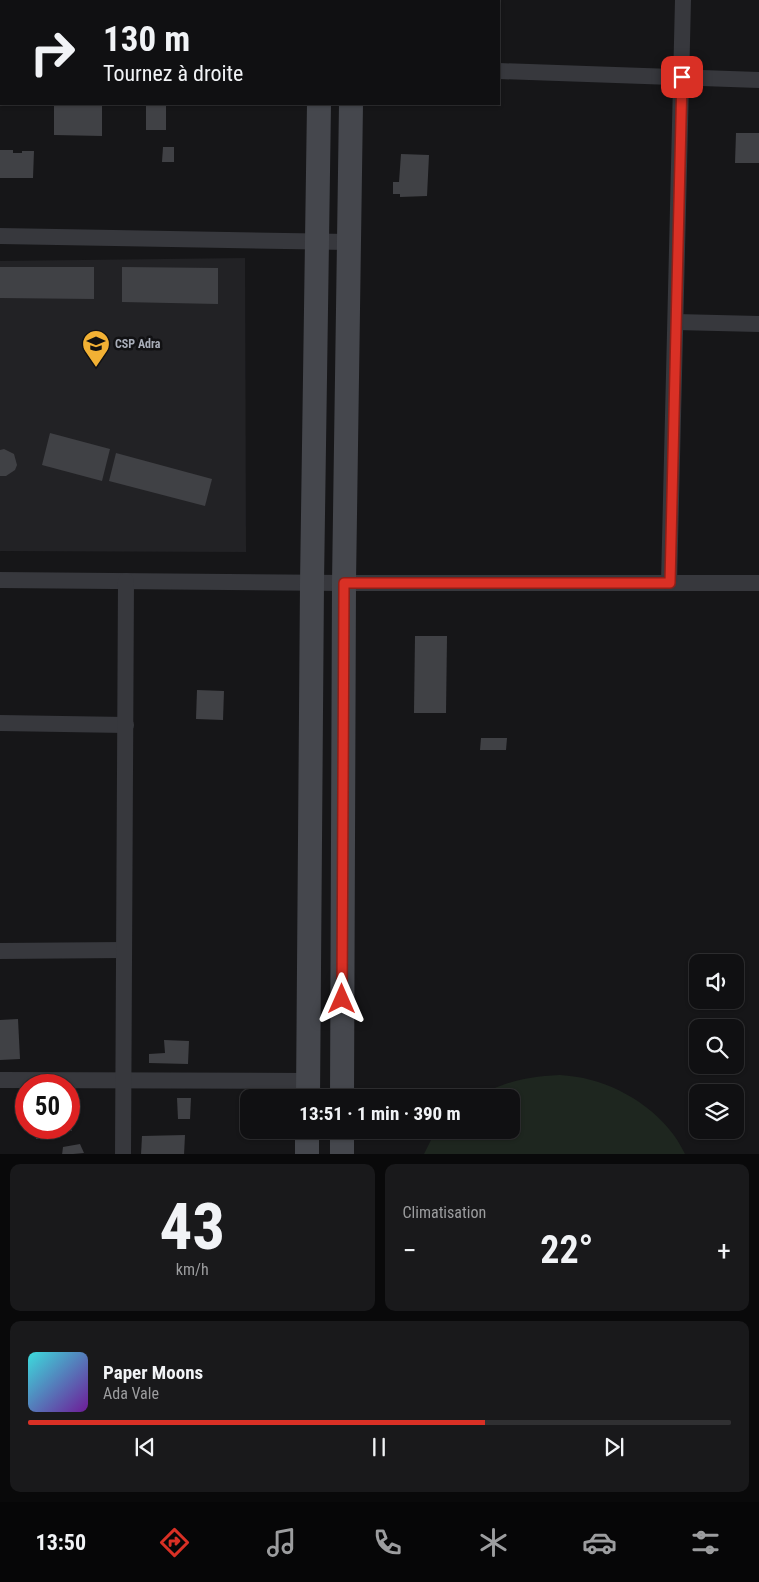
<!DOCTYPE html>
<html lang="fr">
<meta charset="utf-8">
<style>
body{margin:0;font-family:"Roboto Condensed",sans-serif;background:#19191b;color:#f1f3f6;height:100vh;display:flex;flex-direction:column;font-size:19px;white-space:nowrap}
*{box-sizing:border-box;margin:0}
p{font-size:16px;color:#9c9d9f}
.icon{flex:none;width:28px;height:28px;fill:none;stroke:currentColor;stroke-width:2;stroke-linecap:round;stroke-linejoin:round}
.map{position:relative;height:1154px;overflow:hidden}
.panel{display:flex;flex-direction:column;gap:10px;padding:10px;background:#09090a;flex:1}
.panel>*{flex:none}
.hud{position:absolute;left:0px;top:0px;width:500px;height:105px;box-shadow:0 1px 4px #0004,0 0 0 1px #303032;background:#101012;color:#f1f3f6;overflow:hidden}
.buttons{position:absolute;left:689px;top:954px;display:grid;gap:10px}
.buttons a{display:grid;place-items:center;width:55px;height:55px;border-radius:10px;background:#101012;box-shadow:0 1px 4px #0004,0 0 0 1px #303032;font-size:25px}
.speed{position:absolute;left:15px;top:1074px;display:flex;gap:10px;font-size:25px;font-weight:700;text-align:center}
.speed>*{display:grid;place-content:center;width:65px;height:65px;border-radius:50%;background:#101012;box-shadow:0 1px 4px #0004,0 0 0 1px #303032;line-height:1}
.speed .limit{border:8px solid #d22;background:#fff;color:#111}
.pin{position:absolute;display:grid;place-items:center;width:42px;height:42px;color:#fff;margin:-21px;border-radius:10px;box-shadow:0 2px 8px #0006}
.me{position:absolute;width:55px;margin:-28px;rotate:0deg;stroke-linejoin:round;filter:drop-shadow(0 0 4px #0008)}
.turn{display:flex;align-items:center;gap:18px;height:105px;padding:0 20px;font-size:22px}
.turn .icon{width:65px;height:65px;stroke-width:2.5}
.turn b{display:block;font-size:35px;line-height:42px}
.big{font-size:38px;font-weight:700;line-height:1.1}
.panel .widget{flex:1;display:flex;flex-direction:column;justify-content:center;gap:8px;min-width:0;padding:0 18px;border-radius:10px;background:#19191b}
.panel .dial{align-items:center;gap:0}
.dial b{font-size:65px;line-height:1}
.song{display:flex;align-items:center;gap:15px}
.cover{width:60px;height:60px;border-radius:8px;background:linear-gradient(135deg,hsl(180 70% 55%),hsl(280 70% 35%))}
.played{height:5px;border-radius:2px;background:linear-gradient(90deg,#d93025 65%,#303032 65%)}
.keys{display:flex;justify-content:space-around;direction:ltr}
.heat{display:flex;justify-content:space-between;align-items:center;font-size:28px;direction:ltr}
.panel .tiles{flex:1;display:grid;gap:10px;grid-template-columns:1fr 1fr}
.widget:last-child{grid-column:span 2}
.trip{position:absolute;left:240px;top:1089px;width:280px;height:50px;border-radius:10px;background:#101012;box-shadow:0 1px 4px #0004,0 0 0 1px #303032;font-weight:700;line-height:50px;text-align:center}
.dock{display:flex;height:80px;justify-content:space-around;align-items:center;background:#060607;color:#9c9d9f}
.dock .icon{width:35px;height:35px}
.dock .on{color:#d93025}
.dock b{font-size:22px;color:#f1f3f6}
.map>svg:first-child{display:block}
</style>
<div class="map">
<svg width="759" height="1155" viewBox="0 0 759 1155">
<rect width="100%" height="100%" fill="#161618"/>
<path fill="#222225" d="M245,258L246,552L0,551V261Z"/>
<path fill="#1e261f" d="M560,1075C570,1076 581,1077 591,1080C629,1090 668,1117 685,1154H424L432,1138L440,1130H511V1098L475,1097C508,1081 524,1077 560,1075Z"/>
<g fill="#404145">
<path d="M54,104H102V136L54,135Z"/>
<rect x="146" y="104" width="20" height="26"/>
<path d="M736,133H759V163H735Z"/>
<path d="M163,147H174V162H162Z"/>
<path d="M0,150H13V153H22V151H34L33,178H0Z"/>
<path d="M401,154L429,155L427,196L400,197V194H393V182H399Z"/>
<path d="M0,267H94V299L0,298Z"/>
<path d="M122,267L218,268V304L122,302Z"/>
<path d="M50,433L110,449L102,481L42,465Z"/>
<path d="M4,449L14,454L17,465L15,470L6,476H0V450Z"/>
<path d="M116,453L212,479L205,506L109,481Z"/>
<path d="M415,636H447L446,713H414Z"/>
<path d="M197,690L224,691L223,720L196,719Z"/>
<path d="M481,738H507L506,750H480Z"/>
<path d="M18,1019L20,1059L0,1060V1020Z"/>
<path d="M164,1040L189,1041L188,1064L149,1063V1054L165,1053Z"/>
<path d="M177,1098H191L190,1119H178Z"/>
<path d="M69,1120L72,1131L60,1130V1138L36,1139L35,1128H69Z"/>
<path d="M185,1135L184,1155H141L142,1136Z"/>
<path d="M80,1144L84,1153L62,1155L63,1147Z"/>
</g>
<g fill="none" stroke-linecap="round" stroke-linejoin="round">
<g stroke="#37383d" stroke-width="16">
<path d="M0,67H1"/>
<path d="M499,71L759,80"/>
<path d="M0,236L348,242"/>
<path d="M676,322L759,324"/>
<path d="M0,580L344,583H759"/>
<path d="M669,583L683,0"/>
<path d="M0,723L126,725"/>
<path d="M0,951L124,950"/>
<path d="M0,1080L308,1081"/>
<path d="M123,1155L126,581"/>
</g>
<g stroke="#45474d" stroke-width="24">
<path d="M321,1V0"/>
<path d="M352,1V0"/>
<path d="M308,1098L312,583L319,104"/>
<path d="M342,1098L344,583L351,104"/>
<path d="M307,1155V1130"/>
<path d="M342,1155V1130"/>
</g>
</g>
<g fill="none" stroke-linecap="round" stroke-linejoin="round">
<defs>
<path id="route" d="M342,999L344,583H670L682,77"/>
</defs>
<use href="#route" stroke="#8d1f18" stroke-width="12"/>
<use href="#route" stroke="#d93025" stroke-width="9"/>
</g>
<defs>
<symbol id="school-pin" viewBox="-11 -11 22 30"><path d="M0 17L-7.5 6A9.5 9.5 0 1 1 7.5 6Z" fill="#f2b134" stroke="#111113"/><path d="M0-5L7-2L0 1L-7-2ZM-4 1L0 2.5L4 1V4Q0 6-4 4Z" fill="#111"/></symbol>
</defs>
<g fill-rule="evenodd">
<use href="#school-pin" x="80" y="328" width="32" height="43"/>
</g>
<g text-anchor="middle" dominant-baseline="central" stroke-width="5" stroke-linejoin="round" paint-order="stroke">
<g font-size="12" font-weight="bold" fill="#a8adb8" stroke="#111113" text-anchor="start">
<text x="115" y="344">CSP Adra</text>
</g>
</g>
</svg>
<div class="buttons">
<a><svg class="icon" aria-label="sound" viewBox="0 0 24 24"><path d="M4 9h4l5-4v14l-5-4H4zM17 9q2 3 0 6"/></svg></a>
<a><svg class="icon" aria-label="search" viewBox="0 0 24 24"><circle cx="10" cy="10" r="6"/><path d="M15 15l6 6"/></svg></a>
<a><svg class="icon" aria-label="layers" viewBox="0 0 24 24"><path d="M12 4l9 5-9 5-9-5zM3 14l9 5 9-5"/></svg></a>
</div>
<div class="speed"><div class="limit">50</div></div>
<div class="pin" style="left:682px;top:77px;background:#d93025"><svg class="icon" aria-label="arrive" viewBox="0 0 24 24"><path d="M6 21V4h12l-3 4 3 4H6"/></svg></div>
<svg class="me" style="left:342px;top:999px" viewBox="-20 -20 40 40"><path d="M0-17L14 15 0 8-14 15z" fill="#d93025" stroke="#fff" stroke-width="4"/></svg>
<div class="trip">13:51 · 1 min · 390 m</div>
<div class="hud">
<div class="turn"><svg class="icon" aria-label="right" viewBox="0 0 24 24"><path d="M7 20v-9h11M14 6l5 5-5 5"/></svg><div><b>130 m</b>Tournez à droite</div></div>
</div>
</div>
<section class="panel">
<div class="tiles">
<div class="widget dial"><b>43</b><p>km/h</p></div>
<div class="widget"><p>Climatisation</p>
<div class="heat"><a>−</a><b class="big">22°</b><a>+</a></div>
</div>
<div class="widget">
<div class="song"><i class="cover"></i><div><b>Paper Moons</b><p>Ada Vale</p></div></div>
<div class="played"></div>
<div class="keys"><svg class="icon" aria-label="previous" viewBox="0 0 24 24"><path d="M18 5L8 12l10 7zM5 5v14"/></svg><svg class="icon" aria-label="pause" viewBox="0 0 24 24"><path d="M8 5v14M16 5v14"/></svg><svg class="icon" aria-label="next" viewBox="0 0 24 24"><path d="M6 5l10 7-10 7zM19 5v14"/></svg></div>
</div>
</div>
</section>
<nav class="dock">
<b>13:50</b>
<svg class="icon on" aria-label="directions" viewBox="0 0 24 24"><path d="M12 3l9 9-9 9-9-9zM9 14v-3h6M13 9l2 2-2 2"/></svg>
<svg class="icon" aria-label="music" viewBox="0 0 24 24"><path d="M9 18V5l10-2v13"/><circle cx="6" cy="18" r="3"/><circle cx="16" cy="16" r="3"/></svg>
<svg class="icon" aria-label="phone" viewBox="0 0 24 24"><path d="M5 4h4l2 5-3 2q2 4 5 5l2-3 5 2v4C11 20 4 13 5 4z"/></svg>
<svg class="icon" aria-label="climate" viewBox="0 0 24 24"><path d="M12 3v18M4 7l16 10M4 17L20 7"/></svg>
<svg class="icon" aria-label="car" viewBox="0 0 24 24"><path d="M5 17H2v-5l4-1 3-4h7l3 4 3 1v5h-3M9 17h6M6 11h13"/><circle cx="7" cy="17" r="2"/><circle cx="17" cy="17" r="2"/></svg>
<svg class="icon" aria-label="filters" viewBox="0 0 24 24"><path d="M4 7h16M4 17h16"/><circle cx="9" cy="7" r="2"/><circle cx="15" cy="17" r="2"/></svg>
</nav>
